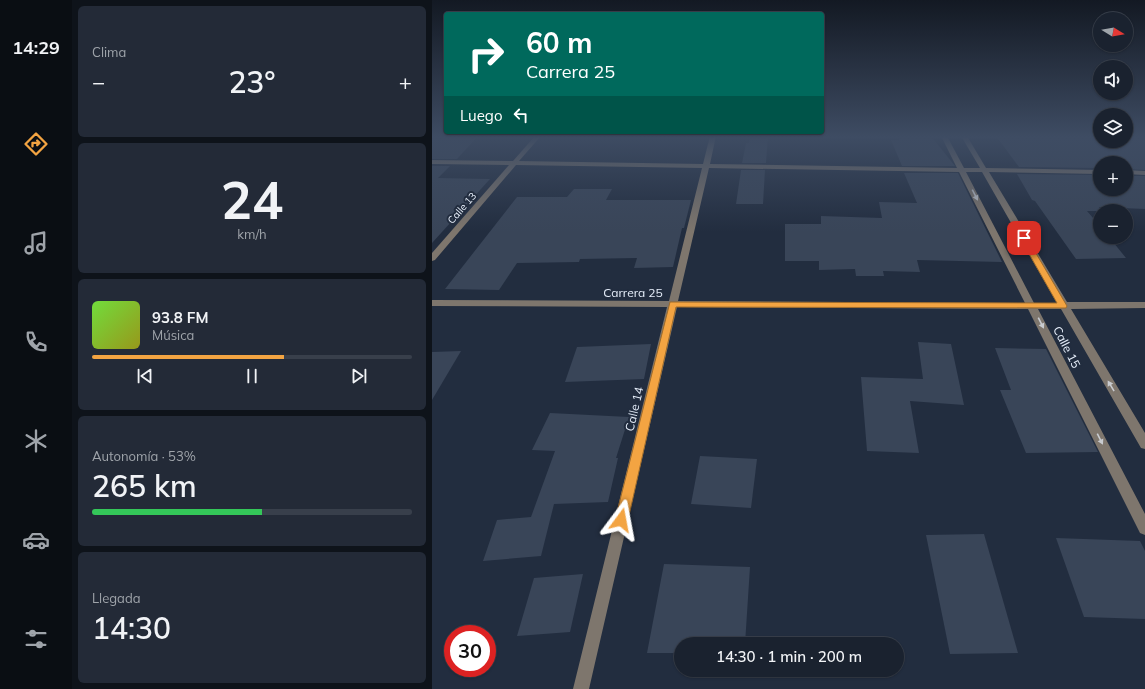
<!DOCTYPE html>
<html lang="es">
<meta charset="utf-8">
<style>
body{margin:0;font-family:Mulish,sans-serif;background:#232a37;color:#f1f3f6;height:100vh;display:flex;flex-direction:column;font-size:15px;white-space:nowrap}
*{box-sizing:border-box;margin:0}
p{font-size:13px;color:#9fa4aa}
.icon{flex:none;width:22px;height:22px;fill:none;stroke:currentColor;stroke-width:2;stroke-linecap:round;stroke-linejoin:round}
.map{position:relative;flex:1;overflow:hidden}
.panel{display:flex;flex-direction:column;gap:6px;padding:6px;background:#0e131a;width:360px}
.panel>*{flex:none}
.guide{position:absolute;left:12px;top:12px;width:380px;height:122px;border-radius:4px;box-shadow:0 1px 3px #0004,0 0 0 1px #383f4b;background:#00695c;color:#fff;overflow:hidden}
.needle{width:26px;rotate:101deg}
.controls{position:absolute;left:661px;top:12px;display:grid;gap:8px}
.controls a{display:grid;place-items:center;width:40px;height:40px;border-radius:50%;background:#1a222f;box-shadow:0 1px 3px #0004,0 0 0 1px #383f4b;font-size:20px}
.speed{position:absolute;left:12px;top:625px;display:flex;gap:8px;font-size:20px;font-weight:700;text-align:center}
.speed>*{display:grid;place-content:center;width:52px;height:52px;border-radius:50%;background:#1a222f;box-shadow:0 1px 3px #0004,0 0 0 1px #383f4b;line-height:1}
.speed .limit{border:6px solid #d22;background:#fff;color:#111}
.pin{position:absolute;display:grid;place-items:center;width:34px;height:34px;color:#fff;margin:-17px;border-radius:8px;box-shadow:0 2px 6px #0006}
.me{position:absolute;width:44px;margin:-22px;rotate:13deg;stroke-linejoin:round;filter:drop-shadow(0 0 3px #0008)}
.turn{display:flex;align-items:center;gap:14px;height:84px;padding:0 16px;font-size:18px}
.turn .icon{width:52px;height:52px;stroke-width:2.5}
.turn b{display:block;font-size:28px;line-height:34px}
.then{display:flex;align-items:center;height:38px;padding:0 16px;background:#0003;gap:8px;font-size:15px}
.big{font-size:30px;font-weight:600;line-height:1.1}
.panel .card{flex:1;display:flex;flex-direction:column;justify-content:center;gap:6px;min-width:0;padding:0 14px;border-radius:6px;background:#232a37}
.panel .dial{align-items:center;gap:0}
.dial b{font-size:52px;line-height:1}
.song{display:flex;align-items:center;gap:12px}
.cover{width:48px;height:48px;border-radius:6px;background:linear-gradient(135deg,hsl(100 70% 55%),hsl(60 70% 35%))}
.played{height:4px;border-radius:2px;background:linear-gradient(90deg,#f3a442 60%,#383f4b 60%)}
.keys{display:flex;justify-content:space-around;direction:ltr}
.heat{display:flex;justify-content:space-between;align-items:center;font-size:22px;direction:ltr}
.charge{height:6px;border-radius:3px;background:linear-gradient(90deg,#34c759 53%,#383f4b 0)}
.trip{position:absolute;left:242px;top:637px;width:230px;height:40px;border-radius:20px;background:#1a222f;box-shadow:0 1px 3px #0004,0 0 0 1px #383f4b;font-weight:600;line-height:40px;text-align:center}
main{display:flex;flex:1;min-height:0}
.tab-bar{display:flex;flex-direction:column;width:72px;justify-content:space-around;align-items:center;background:#0a0e13;color:#9fa4aa}
.tab-bar .icon{width:28px;height:28px}
.tab-bar .on{color:#f3a442}
.tab-bar b{font-size:18px;color:#f1f3f6}
.map>svg:first-child{display:block}
</style>
<main>
<nav class="tab-bar">
<b>14:29</b>
<svg class="icon on" aria-label="directions" viewBox="0 0 24 24"><path d="M12 3l9 9-9 9-9-9zM9 14v-3h6M13 9l2 2-2 2"/></svg>
<svg class="icon" aria-label="music" viewBox="0 0 24 24"><path d="M9 18V5l10-2v13"/><circle cx="6" cy="18" r="3"/><circle cx="16" cy="16" r="3"/></svg>
<svg class="icon" aria-label="phone" viewBox="0 0 24 24"><path d="M5 4h4l2 5-3 2q2 4 5 5l2-3 5 2v4C11 20 4 13 5 4z"/></svg>
<svg class="icon" aria-label="climate" viewBox="0 0 24 24"><path d="M12 3v18M4 7l16 10M4 17L20 7"/></svg>
<svg class="icon" aria-label="car" viewBox="0 0 24 24"><path d="M5 17H2v-5l4-1 3-4h7l3 4 3 1v5h-3M9 17h6M6 11h13"/><circle cx="7" cy="17" r="2"/><circle cx="17" cy="17" r="2"/></svg>
<svg class="icon" aria-label="filters" viewBox="0 0 24 24"><path d="M4 7h16M4 17h16"/><circle cx="9" cy="7" r="2"/><circle cx="15" cy="17" r="2"/></svg>
</nav>
<section class="panel">
<div class="card"><p>Clima</p>
<div class="heat"><a>−</a><b class="big">23°</b><a>+</a></div>
</div>
<div class="card dial"><b>24</b><p>km/h</p></div>
<div class="card">
<div class="song"><i class="cover"></i><div><b>93.8 FM</b><p>Música</p></div></div>
<div class="played"></div>
<div class="keys"><svg class="icon" aria-label="previous" viewBox="0 0 24 24"><path d="M18 5L8 12l10 7zM5 5v14"/></svg><svg class="icon" aria-label="pause" viewBox="0 0 24 24"><path d="M8 5v14M16 5v14"/></svg><svg class="icon" aria-label="next" viewBox="0 0 24 24"><path d="M6 5l10 7-10 7zM19 5v14"/></svg></div>
</div>
<div class="card"><p>Autonomía · 53%</p><b class="big">265 km</b><div class="charge"></div></div>
<div class="card"><p>Llegada</p><b class="big">14:30</b></div>
</section>
<div class="map">
<svg width="713" height="689" viewBox="0 0 713 689">
<rect width="100%" height="100%" fill="#222d3f"/>
<g fill="#394558">
<path d="M0,136H46L25,159H0Z"/>
<path d="M318,136H336L334,163H310L314,143H317Z"/>
<path d="M467,136H499L523,166H470L459,140H467Z"/>
<path d="M564,136H668V141H694V136H713V170L694,169V163H668V168L587,167Z"/>
<path d="M0,166H18L6,178L58,179L0,243Z"/>
<path d="M309,170H333L331,204H304Z"/>
<path d="M472,173H526L570,262L485,260L488,272L451,271L452,276H424L423,269L387,270V261H353V224H389V216L450,218L447,202L485,203Z"/>
<path d="M585,174L668,175V189H694V176H713V209L667,207L670,211H655L668,226V237H677L694,258L644,259L603,201L600,200Z"/>
<path d="M142,189H180L174,200H259L252,228H250L241,267L202,268L205,258L148,259L147,262L85,263L67,290L13,289L85,197H135Z"/>
<path d="M486,342L519,344L532,405L478,401L487,453L435,451L429,377L491,379Z"/>
<path d="M219,344L212,379L133,382L145,347Z"/>
<path d="M563,348L614,349L666,452L594,453L568,390H579Z"/>
<path d="M29,351L0,400V352Z"/>
<path d="M118,413L197,417L184,458H186L176,502L122,504L109,556L51,561L65,520L99,517L123,451L100,450Z"/>
<path d="M268,456L325,459L319,508L259,504Z"/>
<path d="M552,534L586,653L518,654L494,535Z"/>
<path d="M624,538L708,541L713,551V619L652,617Z"/>
<path d="M232,564L318,567L313,644H249V653H215Z"/>
<path d="M151,574L138,632L85,636L102,578Z"/>
</g>
<g fill="none" stroke-linecap="round" stroke-linejoin="round">
<g fill="#7e766d" fill-rule="evenodd">
<path d="M103,136H109L87,161L271,164L278,136H284L278,164L525,168L509,136H515L532,168H548L529,136H535L554,168L668,170V174L557,172L635,302H713V308L639,309L713,433V449L709,448L629,309H606L713,514V535L708,533L596,309L245,307L157,689H141L235,307L0,306V300L237,301L270,168L84,165L3,260L0,261V253L77,165L0,164V160L81,161ZM277,168L527,172L593,303L246,301ZM534,172H550L625,303H602Z"/>
<path d="M694,170L713,171V175L694,174Z"/>
</g>
</g>
<defs><path id="oneway-solid" d="M-6-.8H1V-3.2L6.5 0L1 3.2V.8H-6Z"/></defs>
<g fill="#c8cbd0">
<use href="#oneway-solid" transform="translate(543 195) rotate(63)"/>
<use href="#oneway-solid" transform="translate(609 323) rotate(63)"/>
<use href="#oneway-solid" transform="translate(679 386) rotate(-121)"/>
<use href="#oneway-solid" transform="translate(668 439) rotate(63)"/>
</g>
<linearGradient id="sky" x2="0" y2="1"><stop stop-color="#131923"/><stop offset="0.59" stop-color="#3e4c63"/><stop offset="1" stop-color="#3e4c63" stop-opacity="0"/></linearGradient>
<rect width="713" height="232" fill="url(#sky)"/>
<path fill="#f3a442" stroke="#9e6b2b" d="M592,235L595,238L635,306L634,308L244,307L196,520L194,524L189,526L185,524L183,520L238,302L625,303L588,238Z"/>
<g text-anchor="middle" dominant-baseline="central" stroke-width="4" stroke-linejoin="round" paint-order="stroke">
<g font-size="10" fill="#e7effb" stroke="#222d3f">
<text transform="translate(30 208) rotate(-49)">Calle 13</text>
</g>
<g font-size="12" fill="#e7effb" stroke="#222d3f">
<text x="201" y="292">Carrera 25</text>
<text transform="translate(635 347) rotate(63)">Calle 15</text>
<text transform="translate(202 409) rotate(-77)">Calle 14</text>
</g>
</g>
</svg>
<div class="controls">
<a><svg class="needle" viewBox="-14 -14 28 28"><path d="M0-13l5 13h-10z" fill="#e53935"/><path d="M0 13l5-13h-10z" fill="#9fa4aa"/></svg></a>
<a><svg class="icon" aria-label="sound" viewBox="0 0 24 24"><path d="M4 9h4l5-4v14l-5-4H4zM17 9q2 3 0 6"/></svg></a>
<a><svg class="icon" aria-label="layers" viewBox="0 0 24 24"><path d="M12 4l9 5-9 5-9-5zM3 14l9 5 9-5"/></svg></a>
<a>+</a>
<a>−</a>
</div>
<div class="speed"><div class="limit">30</div></div>
<div class="pin" style="left:592px;top:238px;background:#d93025"><svg class="icon" aria-label="arrive" viewBox="0 0 24 24"><path d="M6 21V4h12l-3 4 3 4H6"/></svg></div>
<svg class="me" style="left:189px;top:520px" viewBox="-20 -20 40 40"><path d="M0-17L14 15 0 8-14 15z" fill="#f3a442" stroke="#fff" stroke-width="4"/></svg>
<div class="trip">14:30 · 1 min · 200 m</div>
<div class="guide">
<div class="turn"><svg class="icon" aria-label="right" viewBox="0 0 24 24"><path d="M7 20v-9h11M14 6l5 5-5 5"/></svg><div><b>60 m</b>Carrera 25</div></div>
<div class="then">Luego<svg class="icon" aria-label="left" viewBox="0 0 24 24"><path d="M17 20v-9H6M10 6l-5 5 5 5"/></svg></div>
</div>
</div>
</main>
